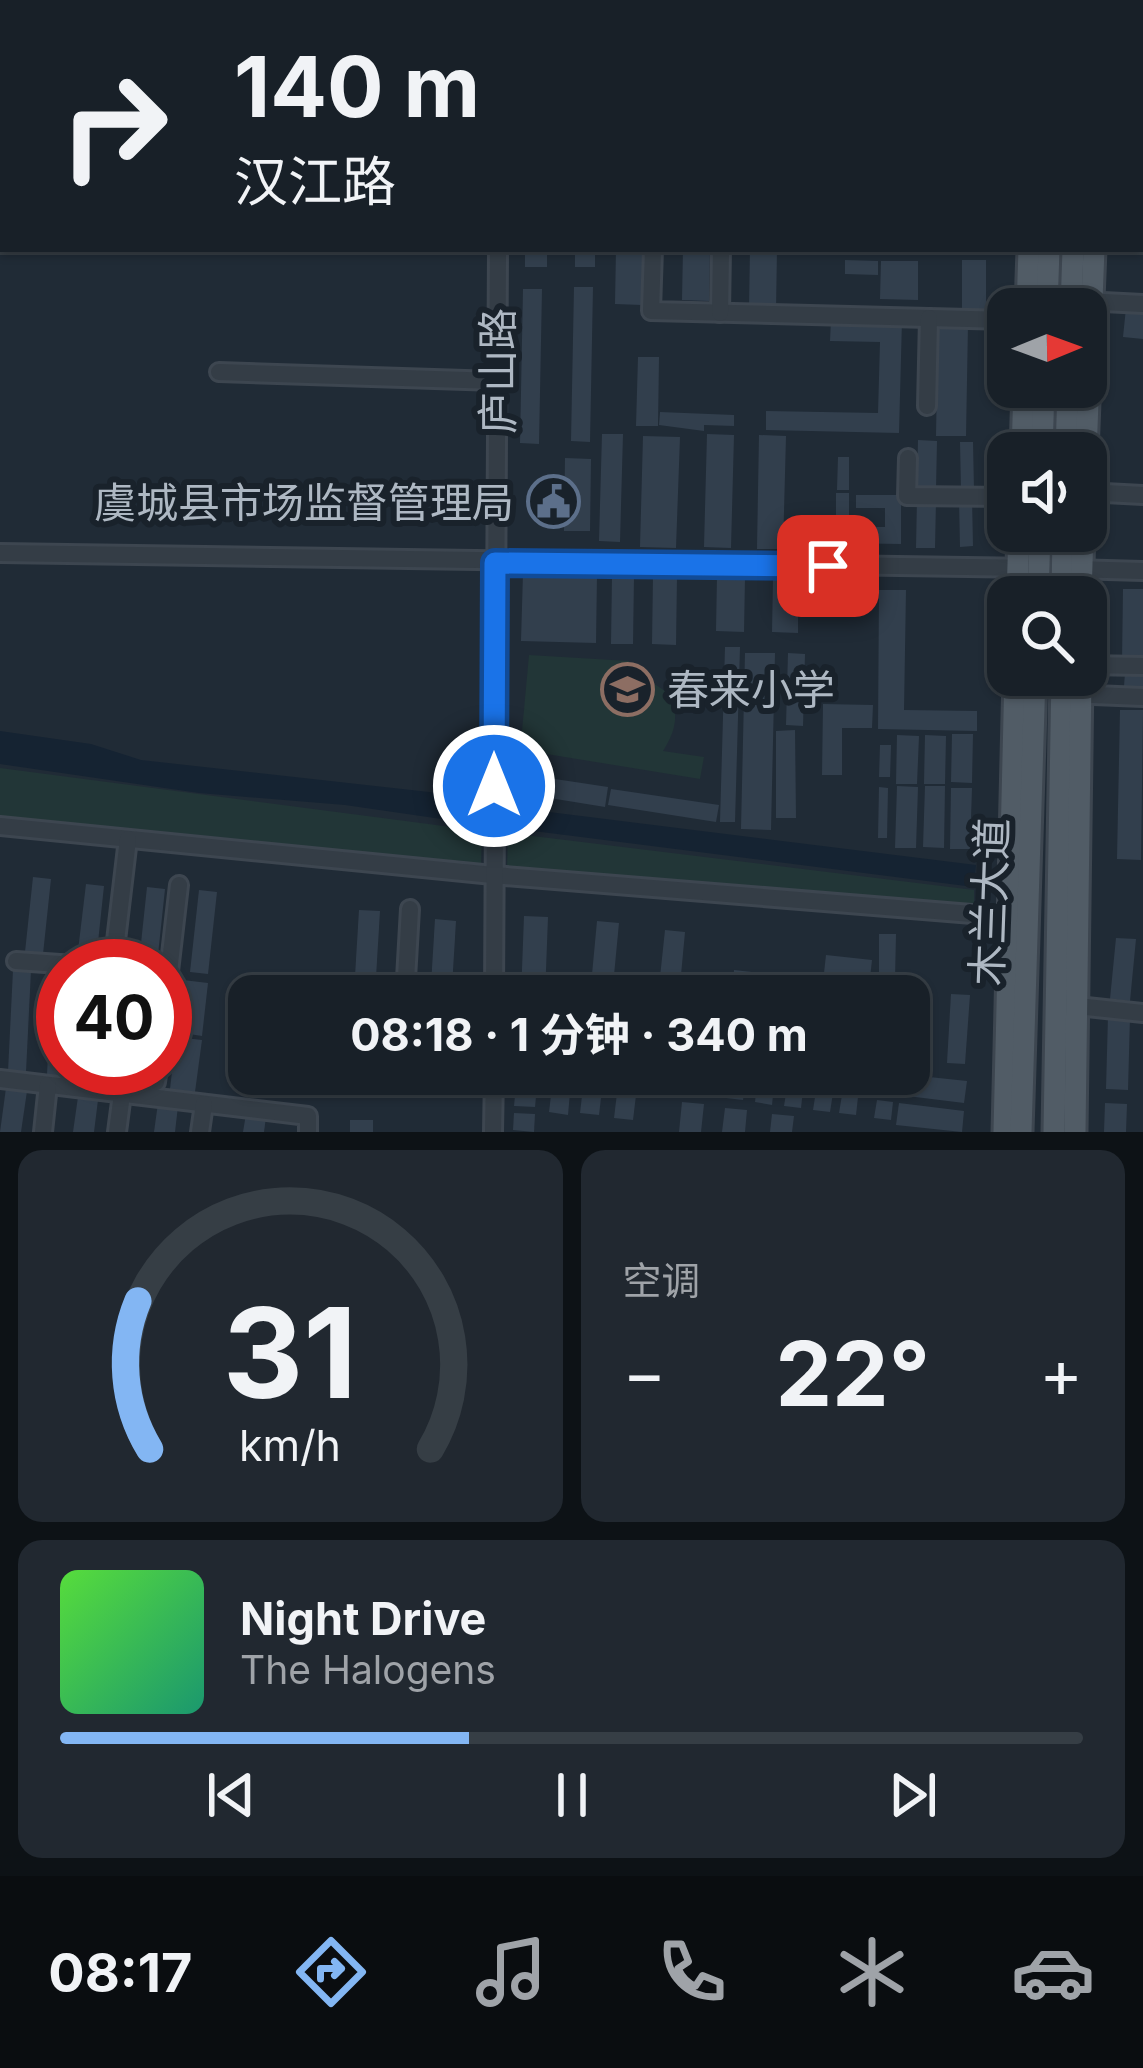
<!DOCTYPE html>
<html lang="zh">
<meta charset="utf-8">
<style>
body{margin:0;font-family:Inter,"Noto Sans SC",sans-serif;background:#212830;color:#f1f3f6;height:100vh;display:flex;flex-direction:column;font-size:45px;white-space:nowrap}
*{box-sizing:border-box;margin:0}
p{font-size:39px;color:#9fa3a8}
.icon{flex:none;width:66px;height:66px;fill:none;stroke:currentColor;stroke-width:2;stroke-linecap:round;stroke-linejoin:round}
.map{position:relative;height:1132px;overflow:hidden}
.details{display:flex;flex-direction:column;gap:18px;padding:18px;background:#0d1216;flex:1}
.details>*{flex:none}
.hud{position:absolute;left:0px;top:0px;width:1143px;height:252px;box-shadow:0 3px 9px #0004,0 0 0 3px #363e45;background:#182028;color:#f1f3f6;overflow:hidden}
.needle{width:78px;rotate:89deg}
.buttons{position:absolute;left:987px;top:288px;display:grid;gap:24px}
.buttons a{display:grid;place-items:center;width:120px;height:120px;border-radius:24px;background:#182028;box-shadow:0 3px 9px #0004,0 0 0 3px #363e45;font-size:60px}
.speed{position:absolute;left:36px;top:939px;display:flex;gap:24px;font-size:60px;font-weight:700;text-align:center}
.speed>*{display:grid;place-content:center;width:156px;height:156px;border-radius:50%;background:#182028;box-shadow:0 3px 9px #0004,0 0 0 3px #363e45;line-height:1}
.speed .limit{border:18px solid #d22;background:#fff;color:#111}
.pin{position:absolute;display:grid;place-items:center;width:102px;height:102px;color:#fff;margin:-51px;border-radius:24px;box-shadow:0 6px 18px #0006}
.me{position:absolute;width:132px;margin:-66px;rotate:0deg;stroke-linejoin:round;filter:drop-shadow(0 0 9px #0008)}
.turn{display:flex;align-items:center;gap:42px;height:252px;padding:0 36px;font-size:54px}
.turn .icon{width:156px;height:156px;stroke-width:2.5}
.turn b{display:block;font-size:84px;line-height:102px}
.big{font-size:90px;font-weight:700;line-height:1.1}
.details .tile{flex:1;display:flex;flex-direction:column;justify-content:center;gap:18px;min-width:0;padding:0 42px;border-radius:24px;background:#212830}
.details .dial{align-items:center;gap:0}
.dial svg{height:312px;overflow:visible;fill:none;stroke:#363e45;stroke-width:7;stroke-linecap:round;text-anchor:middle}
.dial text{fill:#f1f3f6;stroke:none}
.song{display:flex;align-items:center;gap:36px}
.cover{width:144px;height:144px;border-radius:18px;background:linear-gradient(135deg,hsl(110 70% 55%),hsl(160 70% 35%))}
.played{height:12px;border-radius:6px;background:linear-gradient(90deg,#83b6f3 40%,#363e45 40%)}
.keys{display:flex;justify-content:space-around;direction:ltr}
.heat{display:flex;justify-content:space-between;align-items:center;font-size:66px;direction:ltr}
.details .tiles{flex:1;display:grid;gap:18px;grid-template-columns:1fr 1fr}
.tile:last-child{grid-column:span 2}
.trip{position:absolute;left:228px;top:975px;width:702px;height:120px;border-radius:24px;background:#182028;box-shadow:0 3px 9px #0004,0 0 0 3px #363e45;font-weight:700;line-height:120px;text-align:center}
.dock{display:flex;height:192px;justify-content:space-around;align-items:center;background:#0a0d10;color:#9fa3a8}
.dock .icon{width:84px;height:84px}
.dock .on{color:#83b6f3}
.dock b{font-size:54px;color:#f1f3f6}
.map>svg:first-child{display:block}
</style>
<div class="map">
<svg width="1143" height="1132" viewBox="0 0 1143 1132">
<rect width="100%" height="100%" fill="#202b36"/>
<g fill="#223637">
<path d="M529,655L629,661L630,679L656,685L671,695C679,717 675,732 663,751L704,757L700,779L528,751L521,742Z"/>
<path d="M0,768L482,831L481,868L0,817Z"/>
<path d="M508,833L974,890V911L507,871Z"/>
</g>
<g fill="#152332">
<path d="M0,731L91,744L141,760L483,798V825L345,805L199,793L0,764Z"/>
<path d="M509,807L976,865L974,887L510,828Z"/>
</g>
<g fill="#323f4d">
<rect x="525" y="249" width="22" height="18"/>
<rect x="575" y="249" width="20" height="18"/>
<path d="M616,249H643L642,305L615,304Z"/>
<path d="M683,249H710L709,301L682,300Z"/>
<path d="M750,249H777L776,310L749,309Z"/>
<path d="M845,260L878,261V275L845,274Z"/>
<rect x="962" y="260" width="24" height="51"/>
<path d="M881,261H918V300L880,299Z"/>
<path d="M574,287H593L590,442L571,441Z"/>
<path d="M523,289H542L539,444L520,443Z"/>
<path d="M1126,308L1143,310V339L1123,337Z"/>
<path d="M831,319L902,320L899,433L766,430V411L878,413L880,342L830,341Z"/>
<path d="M938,324H968L966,436H936Z"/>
<path d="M638,357H659L658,426H636Z"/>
<path d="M660,412L734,415V426L704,425V431L659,425Z"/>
<path d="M602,434H623L620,542L599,541Z"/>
<path d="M707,434L734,435L731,548L704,547Z"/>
<path d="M759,435L786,436L783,549H757Z"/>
<path d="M643,436L680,437L676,548L640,547Z"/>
<path d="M918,440L937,441L936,489H917Z"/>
<path d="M960,442H973L974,490H961Z"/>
<path d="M838,457H849V490H837Z"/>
<path d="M565,458L591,459L590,531H564Z"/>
<path d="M836,493H849V527H885V508H856V495H901V544L836,543Z"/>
<path d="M972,498L973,546L960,547L959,499Z"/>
<path d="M917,499L936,500L935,548H916Z"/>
<path d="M523,573L597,574L596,643L521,641Z"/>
<path d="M612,576H634L633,644H611Z"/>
<path d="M653,576H677L676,645L652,644Z"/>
<path d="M717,576L745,577L744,632L716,631Z"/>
<path d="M773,579L798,580V633L772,632Z"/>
<path d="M801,584L874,585V606L800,605Z"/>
<path d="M1123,589H1143V662H1122Z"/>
<path d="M879,590H906L904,710L977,711V731L878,729Z"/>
<path d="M725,647H740L735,822H720Z"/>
<path d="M745,653H775L771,830L741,829Z"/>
<path d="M788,653L805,654L803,726L786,725Z"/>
<path d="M1125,672L1143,673V687H1124Z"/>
<path d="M823,704L873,705L872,728H842V775H822Z"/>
<path d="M1120,710H1143L1141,860L1117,859Z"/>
<path d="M795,730L796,818H776V731Z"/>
<path d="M952,734H973L972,783L951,782Z"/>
<path d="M897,735L919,736L917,784H896Z"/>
<path d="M925,735L946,736L945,784H924Z"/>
<path d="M880,745H891L890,777H879Z"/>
<path d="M522,774L608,787L605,807L519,793Z"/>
<path d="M897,786L918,787L916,848H895Z"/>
<path d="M925,786H945L944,848L923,847Z"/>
<path d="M879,787L888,788L887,838H878Z"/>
<path d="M951,788H972L970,849H950Z"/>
<path d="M611,789L719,805L716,822L608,805Z"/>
<path d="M33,877L51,879L43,954L25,952Z"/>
<path d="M86,884L104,886L96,961L77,959Z"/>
<path d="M147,887L165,889L157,964L139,962Z"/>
<path d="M199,890L217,892L208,974L190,972Z"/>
<path d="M359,910L380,911L376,977L355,976Z"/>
<path d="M524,916L548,917L545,996H521Z"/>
<path d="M435,919L456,921L452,987L431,985Z"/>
<path d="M597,921L619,923L612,996H590Z"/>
<path d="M665,930L685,932L679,996H658Z"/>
<path d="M879,934H896L895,979L879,978Z"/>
<path d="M1116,938L1136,939L1130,1001L1110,999Z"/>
<path d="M826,955L872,960L870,978L824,973Z"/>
<path d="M13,970H31L26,1072H8Z"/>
<path d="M734,970L752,972L750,996H732Z"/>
<path d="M52,973L63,974L65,1077L47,1075Z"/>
<path d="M786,975L804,977L802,996H784Z"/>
<path d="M183,980L208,983L202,1036L176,1032Z"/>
<path d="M353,982L369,983V996H352Z"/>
<path d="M839,982L857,983L855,996H838Z"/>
<path d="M951,994L970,995L965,1064L947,1063Z"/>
<path d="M1108,1016H1130L1128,1090L1106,1089Z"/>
<path d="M176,1037L202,1040L195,1092L170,1089Z"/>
<path d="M84,1068H104L103,1082L83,1081Z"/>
<path d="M125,1068H144L143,1090L123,1088Z"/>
<path d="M517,1074L538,1075L535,1107L514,1106Z"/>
<path d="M880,1074H897L895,1091L878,1089Z"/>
<path d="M901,1074L967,1081L964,1103L899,1095Z"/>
<path d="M697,1078L714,1080L712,1098L695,1096Z"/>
<path d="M553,1079L571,1081L568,1115L549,1112Z"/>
<path d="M584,1079L603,1081L599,1115L580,1113Z"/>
<path d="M729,1080L746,1082L743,1100L726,1098Z"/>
<path d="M757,1084L774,1086L772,1105L755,1102Z"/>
<path d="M618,1085L637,1087L633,1120L614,1118Z"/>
<path d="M787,1087L803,1090L801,1108L784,1106Z"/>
<path d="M6,1088L27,1091L21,1132H0Z"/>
<path d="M816,1091L833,1093L830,1112L813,1110Z"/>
<path d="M842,1095L858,1097L856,1115L839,1113Z"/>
<path d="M78,1097L98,1100L94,1132H73Z"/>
<path d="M877,1100L893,1102L891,1120L874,1118Z"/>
<path d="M682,1102L704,1104L701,1132H679Z"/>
<path d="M158,1103L178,1106L175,1132H154Z"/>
<path d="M899,1103L964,1111L962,1132L896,1125Z"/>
<path d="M1105,1103L1127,1104L1126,1132H1104Z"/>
<path d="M725,1108L747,1110L745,1132H722Z"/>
<path d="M514,1113L535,1114L534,1132L513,1130Z"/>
<path d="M246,1114L266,1117L264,1132H243Z"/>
<path d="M772,1114L794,1116L792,1132H770Z"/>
<rect x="350" y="1120" width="23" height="12"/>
</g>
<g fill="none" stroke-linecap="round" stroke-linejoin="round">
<defs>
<g id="minor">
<path d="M500,3V0"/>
<path d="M1140,15L1143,16"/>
<path d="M653,249L651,311L1008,320"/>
<path d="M1084,301L1143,304"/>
<path d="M720,313L721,249"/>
<path d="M219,372L497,381"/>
<path d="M927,406L929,318"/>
<path d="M908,458L907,496L1008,497"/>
<path d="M1086,492L1143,495"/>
<path d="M0,553L1028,568"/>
<path d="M1072,569L1143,571"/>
<path d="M1086,665L1143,666"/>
<path d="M1069,694L1143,697"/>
<path d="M0,826L493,875L1021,918"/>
<path d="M16,961L89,966"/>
<path d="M113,966L128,839"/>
<path d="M405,992L489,996"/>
<path d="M405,996L410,909"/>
<path d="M494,996L498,249"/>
<path d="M1068,1005L1143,1013"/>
<path d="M165,1006L179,885"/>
<path d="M0,1079L308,1116V1132"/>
<path d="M156,1082L158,1068"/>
<path d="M43,1132L48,1085"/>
<path d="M117,1132L122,1094"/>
<path d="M200,1132L204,1104"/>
<path d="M493,1132L494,1074"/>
</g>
<g id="major">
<path d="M1038,3V0"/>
<path d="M1056,3V0"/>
<path d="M1082,3V0"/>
<path d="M1103,3L1104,0"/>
<path d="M1027,309L1029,249"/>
<path d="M1047,309L1049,249"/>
<path d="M1071,309L1073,249"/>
<path d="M1022,453L1024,387"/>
<path d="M1042,453L1044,387"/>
<path d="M1066,453L1068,387"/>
<path d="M1086,453L1094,249"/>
<path d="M1017,597L1019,531"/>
<path d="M1038,597L1040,531"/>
<path d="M1062,597L1063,531"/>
<path d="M1081,597L1083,531"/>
<path d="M1004,1132L1015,675"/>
<path d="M1021,1132L1035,675"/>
<path d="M1054,1132L1062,675"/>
<path d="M1075,1132L1081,675"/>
</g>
</defs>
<use href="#minor" stroke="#3d4650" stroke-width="22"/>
<use href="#major" stroke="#3d4650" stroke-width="27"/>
<use href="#minor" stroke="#343d46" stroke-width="16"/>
<use href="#major" stroke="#515c66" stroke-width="21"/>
</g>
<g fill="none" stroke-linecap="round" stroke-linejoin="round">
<defs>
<path id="route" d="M494,786L495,563L828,566"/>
</defs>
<use href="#route" stroke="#114b97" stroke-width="30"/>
<use href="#route" stroke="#1a73e8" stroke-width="21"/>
</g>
<defs>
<symbol id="civic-ring" viewBox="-11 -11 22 22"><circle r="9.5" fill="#19222b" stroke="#5c6f8a" stroke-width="1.5"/><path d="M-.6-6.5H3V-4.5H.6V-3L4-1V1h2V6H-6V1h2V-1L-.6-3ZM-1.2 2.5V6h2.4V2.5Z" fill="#5c6f8a"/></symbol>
<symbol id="school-ring" viewBox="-11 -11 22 22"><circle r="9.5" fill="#19222b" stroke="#8d6e63" stroke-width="1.5"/><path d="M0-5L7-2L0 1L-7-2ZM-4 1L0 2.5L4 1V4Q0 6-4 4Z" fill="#8d6e63"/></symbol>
</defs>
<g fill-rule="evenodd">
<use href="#civic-ring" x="524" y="472" width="59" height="59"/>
<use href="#school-ring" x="598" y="660" width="59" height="59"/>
</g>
<g text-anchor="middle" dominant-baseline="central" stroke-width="12" stroke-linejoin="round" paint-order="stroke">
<g font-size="42" fill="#aeb8c3" stroke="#19222b">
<text transform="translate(497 371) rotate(-90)">庐山路</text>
<text transform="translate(989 902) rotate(-88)">木兰大道</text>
</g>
<g font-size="42" fill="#aeb8c3" stroke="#19222b" text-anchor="end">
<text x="514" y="502">虞城县市场监督管理局</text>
<text x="667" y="689" text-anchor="start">春来小学</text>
</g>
</g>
</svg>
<div class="buttons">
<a><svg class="needle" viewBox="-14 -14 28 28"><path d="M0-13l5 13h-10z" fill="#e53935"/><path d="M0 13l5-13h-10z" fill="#9fa3a8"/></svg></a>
<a><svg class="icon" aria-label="sound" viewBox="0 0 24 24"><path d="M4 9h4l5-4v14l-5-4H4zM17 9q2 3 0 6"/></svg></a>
<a><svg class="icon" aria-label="search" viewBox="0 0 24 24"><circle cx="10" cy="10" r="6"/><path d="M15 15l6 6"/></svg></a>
</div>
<div class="speed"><div class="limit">40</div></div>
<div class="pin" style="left:828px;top:566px;background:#d93025"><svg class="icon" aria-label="arrive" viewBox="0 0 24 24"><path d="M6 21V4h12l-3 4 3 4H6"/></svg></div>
<svg class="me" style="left:494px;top:786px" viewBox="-20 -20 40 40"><circle r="17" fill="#1a73e8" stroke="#fff" stroke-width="3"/><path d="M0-11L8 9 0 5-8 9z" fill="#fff"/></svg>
<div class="trip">08:18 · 1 分钟 · 340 m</div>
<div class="hud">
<div class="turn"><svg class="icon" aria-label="right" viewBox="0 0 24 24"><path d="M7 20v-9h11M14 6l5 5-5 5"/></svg><div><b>140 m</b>汉江路</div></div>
</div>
</div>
<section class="details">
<div class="tiles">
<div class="tile dial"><svg viewBox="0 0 100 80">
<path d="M14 69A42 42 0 1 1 86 69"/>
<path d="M14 69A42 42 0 0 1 11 31" stroke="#83b6f3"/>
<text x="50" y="56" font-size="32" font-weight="700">31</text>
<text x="50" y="72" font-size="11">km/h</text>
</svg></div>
<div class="tile"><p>空调</p>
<div class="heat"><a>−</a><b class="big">22°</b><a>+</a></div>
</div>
<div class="tile">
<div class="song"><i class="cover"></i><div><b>Night Drive</b><p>The Halogens</p></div></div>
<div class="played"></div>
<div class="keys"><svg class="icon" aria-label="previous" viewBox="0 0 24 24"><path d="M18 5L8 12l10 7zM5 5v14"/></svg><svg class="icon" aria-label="pause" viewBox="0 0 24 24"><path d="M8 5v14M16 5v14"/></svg><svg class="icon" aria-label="next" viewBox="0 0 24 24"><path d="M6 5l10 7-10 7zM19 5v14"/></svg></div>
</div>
</div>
</section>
<nav class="dock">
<b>08:17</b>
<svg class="icon on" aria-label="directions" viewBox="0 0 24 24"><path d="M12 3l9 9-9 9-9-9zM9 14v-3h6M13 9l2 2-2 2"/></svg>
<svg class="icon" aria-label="music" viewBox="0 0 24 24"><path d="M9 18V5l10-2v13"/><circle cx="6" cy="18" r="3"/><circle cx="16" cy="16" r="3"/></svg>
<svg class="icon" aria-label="phone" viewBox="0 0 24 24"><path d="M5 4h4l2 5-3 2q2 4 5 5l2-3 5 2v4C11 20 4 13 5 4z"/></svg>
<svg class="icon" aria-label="climate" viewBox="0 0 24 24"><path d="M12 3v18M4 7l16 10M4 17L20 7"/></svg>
<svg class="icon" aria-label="car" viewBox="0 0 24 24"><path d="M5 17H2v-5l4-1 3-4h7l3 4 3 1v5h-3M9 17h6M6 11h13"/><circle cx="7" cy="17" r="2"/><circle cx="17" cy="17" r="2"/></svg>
</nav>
